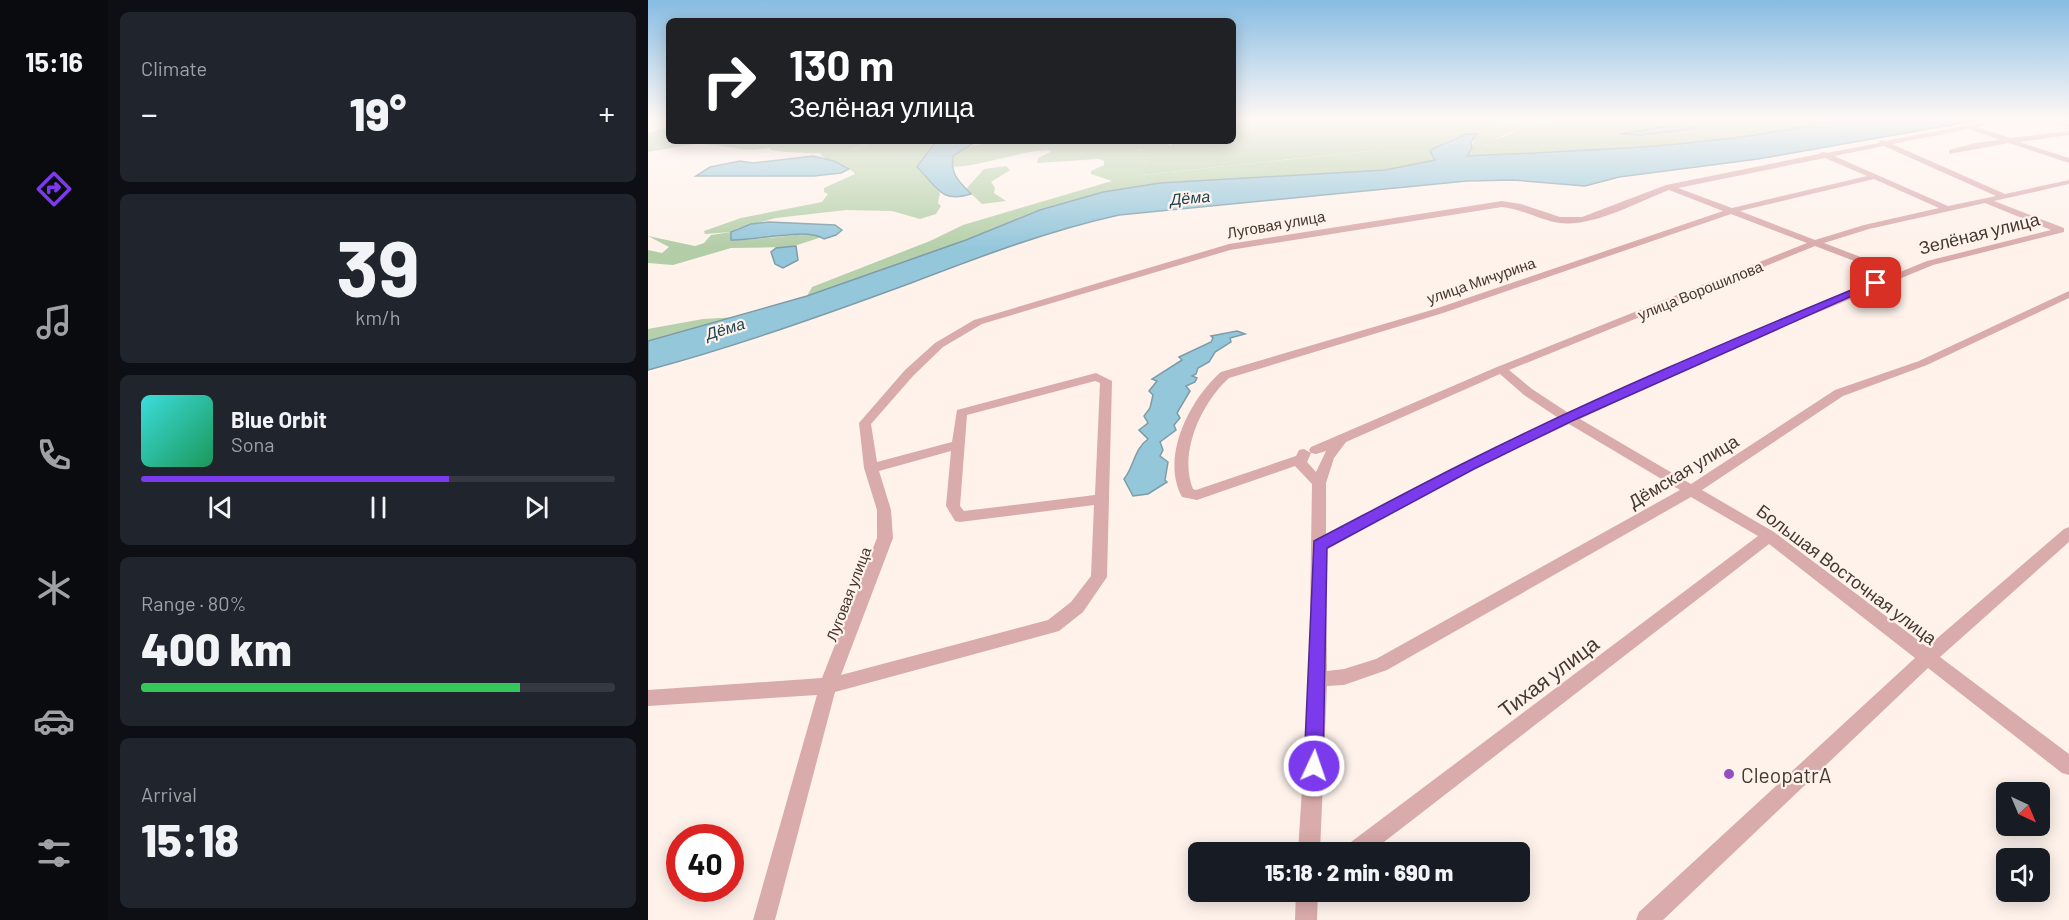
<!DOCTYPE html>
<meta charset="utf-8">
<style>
body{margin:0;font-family:Barlow,sans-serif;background:#20242c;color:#f1f3f6;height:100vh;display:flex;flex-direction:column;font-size:22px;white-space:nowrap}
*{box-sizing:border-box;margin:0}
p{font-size:20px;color:#9ea1a6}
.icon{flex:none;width:33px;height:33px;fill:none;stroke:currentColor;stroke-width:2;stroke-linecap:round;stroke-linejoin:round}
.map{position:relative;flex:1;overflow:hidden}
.panel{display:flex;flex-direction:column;gap:12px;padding:12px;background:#0d0f14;width:540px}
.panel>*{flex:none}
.top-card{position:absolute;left:18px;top:18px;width:570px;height:126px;border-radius:9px;box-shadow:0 3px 15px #0003;background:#202124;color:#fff;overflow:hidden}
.needle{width:39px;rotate:136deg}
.controls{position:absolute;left:1348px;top:782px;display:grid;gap:12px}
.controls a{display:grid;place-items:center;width:54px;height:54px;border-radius:9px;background:#171b24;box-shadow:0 3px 15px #0003;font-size:30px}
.speed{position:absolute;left:18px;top:824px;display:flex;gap:12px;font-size:30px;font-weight:700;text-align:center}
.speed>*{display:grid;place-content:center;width:78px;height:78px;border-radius:50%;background:#171b24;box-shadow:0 3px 15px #0003;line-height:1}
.speed .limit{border:9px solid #d22;background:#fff;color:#111}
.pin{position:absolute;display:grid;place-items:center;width:51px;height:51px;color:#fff;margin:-26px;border-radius:12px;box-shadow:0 3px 9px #0006}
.me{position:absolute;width:66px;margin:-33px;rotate:3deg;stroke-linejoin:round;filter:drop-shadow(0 0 4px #0008)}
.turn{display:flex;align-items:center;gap:21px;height:126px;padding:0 24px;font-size:27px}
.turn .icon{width:78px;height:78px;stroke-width:2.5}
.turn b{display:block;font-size:42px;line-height:51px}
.big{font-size:45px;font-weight:800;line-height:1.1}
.panel .card{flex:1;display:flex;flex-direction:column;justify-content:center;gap:9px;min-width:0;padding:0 21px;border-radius:9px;background:#20242c}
.panel .dial{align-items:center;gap:0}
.dial b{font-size:78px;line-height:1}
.song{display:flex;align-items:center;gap:18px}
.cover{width:72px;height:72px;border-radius:9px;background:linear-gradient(135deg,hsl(180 70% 55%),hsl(150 70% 35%))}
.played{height:6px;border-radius:3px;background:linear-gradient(90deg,#7c3aed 65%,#363941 65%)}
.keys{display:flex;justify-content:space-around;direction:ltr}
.heat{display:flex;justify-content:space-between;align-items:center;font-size:33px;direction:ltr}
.charge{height:9px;border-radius:4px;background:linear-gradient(90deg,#34c759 80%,#363941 0)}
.trip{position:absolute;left:540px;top:842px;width:342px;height:60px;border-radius:9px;background:#171b24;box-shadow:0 3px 15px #0003;font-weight:800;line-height:60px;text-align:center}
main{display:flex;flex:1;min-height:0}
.tab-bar{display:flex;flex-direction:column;width:108px;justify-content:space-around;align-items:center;background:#090b0e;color:#9ea1a6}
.tab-bar .icon{width:42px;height:42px}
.tab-bar .on{color:#7c3aed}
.tab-bar b{font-size:27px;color:#f1f3f6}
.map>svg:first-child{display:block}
</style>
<main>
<nav class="tab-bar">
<b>15:16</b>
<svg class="icon on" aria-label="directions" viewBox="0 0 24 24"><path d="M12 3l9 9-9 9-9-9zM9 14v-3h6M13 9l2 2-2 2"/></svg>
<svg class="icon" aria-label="music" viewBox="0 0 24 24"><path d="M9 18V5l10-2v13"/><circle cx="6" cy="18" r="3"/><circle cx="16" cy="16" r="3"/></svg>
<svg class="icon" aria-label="phone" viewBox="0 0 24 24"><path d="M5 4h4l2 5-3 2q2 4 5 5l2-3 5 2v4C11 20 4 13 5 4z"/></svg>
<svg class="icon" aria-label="climate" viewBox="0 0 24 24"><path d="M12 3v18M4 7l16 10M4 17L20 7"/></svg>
<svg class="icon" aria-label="car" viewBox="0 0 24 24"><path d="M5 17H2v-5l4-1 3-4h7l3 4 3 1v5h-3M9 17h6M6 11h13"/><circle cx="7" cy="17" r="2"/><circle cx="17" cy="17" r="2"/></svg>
<svg class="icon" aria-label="filters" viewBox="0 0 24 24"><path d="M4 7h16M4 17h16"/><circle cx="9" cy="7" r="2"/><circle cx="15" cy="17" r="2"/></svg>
</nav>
<section class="panel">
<div class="card"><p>Climate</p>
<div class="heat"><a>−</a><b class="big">19°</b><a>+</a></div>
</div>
<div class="card dial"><b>39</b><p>km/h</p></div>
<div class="card">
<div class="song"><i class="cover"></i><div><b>Blue Orbit</b><p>Sona</p></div></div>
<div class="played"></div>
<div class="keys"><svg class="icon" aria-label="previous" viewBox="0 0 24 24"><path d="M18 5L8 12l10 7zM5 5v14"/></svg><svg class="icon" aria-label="pause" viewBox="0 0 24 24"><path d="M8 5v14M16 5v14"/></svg><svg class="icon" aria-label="next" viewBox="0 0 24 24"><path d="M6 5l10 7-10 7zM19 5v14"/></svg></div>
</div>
<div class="card"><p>Range · 80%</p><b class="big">400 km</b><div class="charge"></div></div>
<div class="card"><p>Arrival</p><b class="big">15:18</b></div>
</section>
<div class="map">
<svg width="1421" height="920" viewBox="0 0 1421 920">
<rect width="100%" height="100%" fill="#fef2eb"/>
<g fill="#b3cda8">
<path d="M585,120H861L799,141L782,151L730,150L492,175L493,150L484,148L474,141H514L523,146L527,141H585Z"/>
<path d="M909,120H1188C1098,141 1009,148 917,151V148L909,145L848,148L835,143L856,137L872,128Z"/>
<path d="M21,127V141H225C218,142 214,146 208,148C185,156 145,153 122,150L123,148L101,150L51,143L0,152V133Z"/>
<path d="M83,232L84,240C113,241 141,233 170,234L174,237L143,247L83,248L25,265L0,263V250L14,253L21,247L0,236L47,246L56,243L63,235Z"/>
</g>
<g fill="#b5d0aa">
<path d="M861,120H909L872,128L836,144L848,148L909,145L917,148V151L819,156L829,134H819Z"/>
<path d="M225,141H286L270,167L292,193L290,203L293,206L288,214L272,219L244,211L198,210L128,218L90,228L83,232L57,234L56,231L93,218L174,202L180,194L176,192V188L207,174C198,162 182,164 172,154L177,151L207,149Z"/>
<path d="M353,141H474L501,155L502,160L493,175L730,150L782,151L787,160L737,170L512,183L455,192L392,210L318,240L159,296L164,287L282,241L315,225L464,181L443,174V171L456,165V161L451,159L389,163L390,158L403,152L400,150C367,152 336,166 303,167L305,156C324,142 332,146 353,141Z"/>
<path d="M358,166L362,170L343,182L347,188L346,193L358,201L334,204L318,189L336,169Z"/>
<path d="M90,317L0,341V329L55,319Z"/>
</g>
<g fill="#95c7db" stroke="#7d9ca8" stroke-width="1.5">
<path d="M1188,120H1331L1110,159L971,177L937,186L865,180L819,181L471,215C399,231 331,257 263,283C176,315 89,346 0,370V341L159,296L318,240L392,210L455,192L512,183L737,170L787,160L782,151L786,148L819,134H829L823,142L824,148L819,156C944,150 1065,148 1188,120Z"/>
<path d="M1034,124L1049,128L993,135L972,134Z"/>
<path d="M288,141H329L305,156C302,175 311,181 323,194C292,204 289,186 269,167Z"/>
<path d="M165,156L186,161L201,169L193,173L166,176H48L62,167L92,161L105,163Z"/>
<path d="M121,222L187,225L194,230L188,235L176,239C158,227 108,241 83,240V232L103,224Z"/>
<path d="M148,246L150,260L135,268L127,264L123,252L128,248Z"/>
<path d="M589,331L597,334L582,338L583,342L567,352L561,362L550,368L548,374L544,376L549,378L547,382L538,386L542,391L529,413L532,418L526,425L528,430L512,442L515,450L512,456L520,462L517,480L519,482L500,494L485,496L476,479C486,467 486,449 500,439L491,430L500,423L496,416L502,408L505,395L501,391L509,381L504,379L534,360L531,357L563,342L565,338L563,336Z"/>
</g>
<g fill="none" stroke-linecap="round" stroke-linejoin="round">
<g fill="#d9abab" fill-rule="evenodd">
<path d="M1346,120H1357L1329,127L1362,138L1421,131V135L1371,142L1421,158V163L1361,143L1301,154V150L1327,143L1352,140L1321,129L1244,144L1357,194L1421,180V184L1346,201L1416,228V232L1285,265L1081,349L932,419L1043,484L1187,390L1271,361L1421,291V298L1279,365L1195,396L1054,490L1126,532L1279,647L1416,529L1421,527V542L1292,657L1421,754V775L1414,773L1280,668L1015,920H988L991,912L1267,658L1121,544L723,852H695L699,845L1110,536L1043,497L739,670L696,685L679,686L672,852H650L661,679L664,484L647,466L549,500L534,497C512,457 542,399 573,372L787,309L1075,211L1021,190C989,202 946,227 912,223C892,220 874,209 854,207L582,250L334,324L295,347L265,376L223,424L229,462L304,442L309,410L448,373L464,381L459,577L435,612L411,631L187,692L127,920H105L169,695L0,706V690L174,678L229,538V510L216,468L211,423L257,370L287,343L326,320L581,244L854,201L873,204L912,217H934L1018,185L1171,154L1175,152L1179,153L1230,143L1233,140L1237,141ZM1236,146L1348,196L1300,206L1186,156ZM1177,158L1219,176L1084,208L1030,188ZM1226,179L1291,208L1216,225L1167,240L1092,211ZM1337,203L1403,230L1279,261L1252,272L1176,243L1221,229ZM1083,214L1159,243L849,367L663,447L661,450L663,453L668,454L678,451L668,472L659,462L663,453L656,449L651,450L648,456L548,490L545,489C530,453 554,402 581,378L795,313ZM1167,246L1243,275L1073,345L922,414L884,389L861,370ZM852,374L876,395L912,419L816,463L678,536V483L686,458L698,442ZM447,381L452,383L447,495L316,511L312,506L319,415ZM921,424L1032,490L728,659L696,669L679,671L678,550L826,469ZM303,451L298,506L307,521L312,522L446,505L443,576L423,602L400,620L193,675L245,538L243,510L231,471Z"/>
<path d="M1398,120L1421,124V128L1399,121Z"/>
<path d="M648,891H670L669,920H647Z"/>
</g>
</g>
<linearGradient id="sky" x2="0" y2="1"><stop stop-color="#87bce3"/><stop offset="0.48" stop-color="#fff9f6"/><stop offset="1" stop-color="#fff9f6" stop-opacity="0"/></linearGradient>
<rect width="1421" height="248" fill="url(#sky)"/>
<path fill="#7c3aed" stroke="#51269a" stroke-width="1.5" d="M1225,281L1233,283L924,421L826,469L679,548L675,766L672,772L666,775L659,772L656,766L666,541C716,515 766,488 816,463C949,396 1087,338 1225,281Z"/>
<circle fill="#944ec2" stroke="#fef2eb" stroke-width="2" cx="1081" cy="774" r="6"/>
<g text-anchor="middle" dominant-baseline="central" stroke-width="4.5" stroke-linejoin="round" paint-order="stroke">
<g font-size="15" fill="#443832" stroke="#fef2eb">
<text transform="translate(628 224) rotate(-10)">Луговая улица</text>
<text transform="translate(833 280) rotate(-19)">улица Мичурина</text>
<text transform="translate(1052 290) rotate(-22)">улица Ворошилова</text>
<text transform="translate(200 594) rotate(-69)">Луговая улица</text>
</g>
<g font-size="16" font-style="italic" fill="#1a4553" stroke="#fef2eb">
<text transform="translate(542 197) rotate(-5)">Дёма</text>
<text transform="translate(77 328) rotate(-17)">Дёма</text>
</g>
<g font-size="18" fill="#443832" stroke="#fef2eb">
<text transform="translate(1331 233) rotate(-14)">Зелёная улица</text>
<text transform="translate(1035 471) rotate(-31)">Дёмская улица</text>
<text transform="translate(1199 574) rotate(37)">Большая Восточная улица</text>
</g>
<g font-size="21" fill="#443832" stroke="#fef2eb">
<text transform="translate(900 676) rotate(-37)">Тихая улица</text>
</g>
<g font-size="21" fill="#443832" stroke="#fef2eb" text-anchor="start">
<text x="1093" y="774">CleopatrA</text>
</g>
</g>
</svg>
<div class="controls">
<a><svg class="needle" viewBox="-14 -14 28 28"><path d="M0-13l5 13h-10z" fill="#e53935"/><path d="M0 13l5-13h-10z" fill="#9ea1a6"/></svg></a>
<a><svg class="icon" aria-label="sound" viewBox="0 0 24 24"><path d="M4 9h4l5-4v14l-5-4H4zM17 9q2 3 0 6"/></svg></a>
</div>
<div class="speed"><div class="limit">40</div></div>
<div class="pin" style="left:1228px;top:283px;background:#d93025"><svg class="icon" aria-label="arrive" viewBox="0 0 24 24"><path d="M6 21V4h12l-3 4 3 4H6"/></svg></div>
<svg class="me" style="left:666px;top:766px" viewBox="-20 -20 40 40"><circle r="17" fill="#7c3aed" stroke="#fff" stroke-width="3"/><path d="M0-11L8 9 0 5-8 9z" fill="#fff"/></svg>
<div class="trip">15:18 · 2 min · 690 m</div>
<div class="top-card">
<div class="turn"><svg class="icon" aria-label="right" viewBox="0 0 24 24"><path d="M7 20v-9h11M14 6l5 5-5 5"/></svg><div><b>130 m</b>Зелёная улица</div></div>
</div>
</div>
</main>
